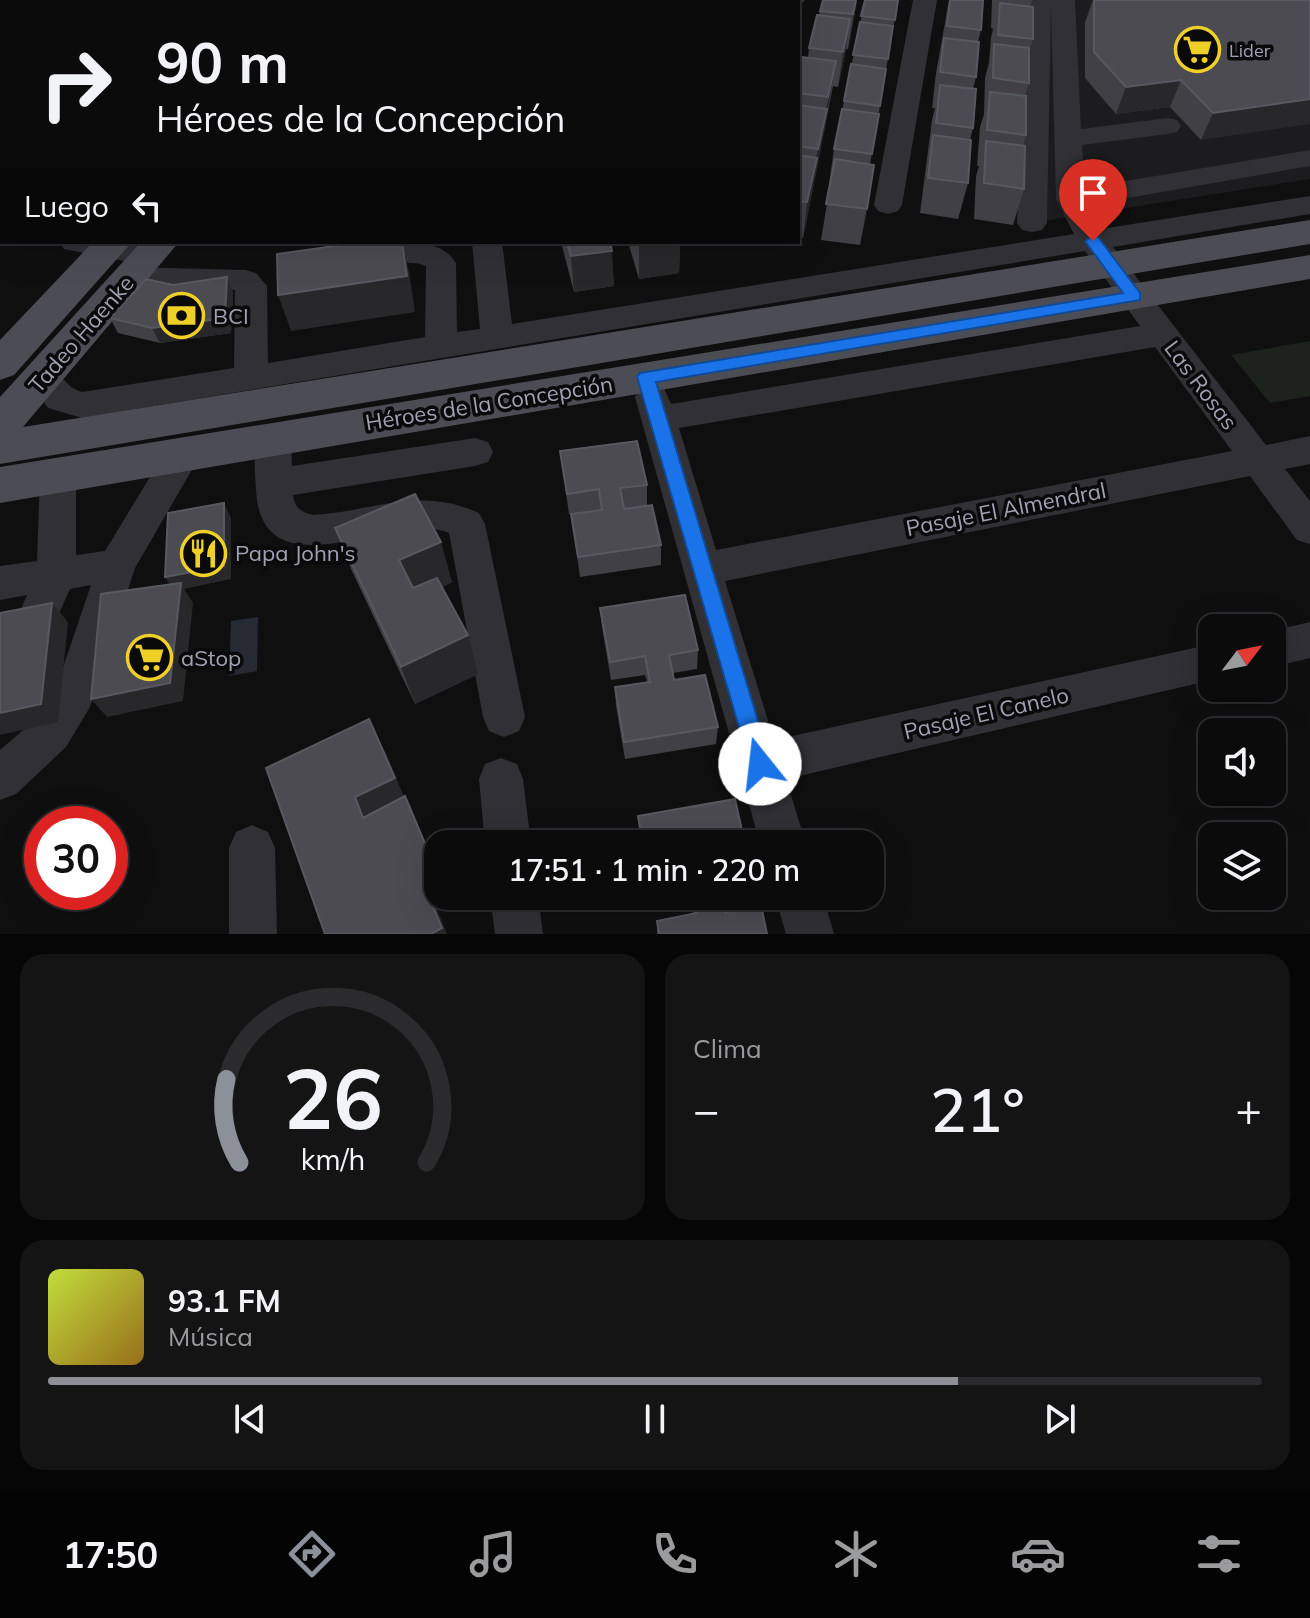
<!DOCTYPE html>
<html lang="es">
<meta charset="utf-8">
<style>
body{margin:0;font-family:Mulish,sans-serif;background:#141415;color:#f1f3f6;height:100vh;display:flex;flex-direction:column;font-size:30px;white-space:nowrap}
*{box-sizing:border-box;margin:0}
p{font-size:26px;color:#9a9b9d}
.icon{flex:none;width:44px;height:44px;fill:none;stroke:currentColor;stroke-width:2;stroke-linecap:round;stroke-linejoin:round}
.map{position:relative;height:934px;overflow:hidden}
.drawer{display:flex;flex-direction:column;gap:20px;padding:20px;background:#060607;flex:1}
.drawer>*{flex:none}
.guide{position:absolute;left:0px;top:0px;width:800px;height:244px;box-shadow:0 8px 32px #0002,0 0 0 2px #2b2b2d;background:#0b0b0c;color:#f1f3f6;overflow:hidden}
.needle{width:52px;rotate:58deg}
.controls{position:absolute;left:1198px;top:614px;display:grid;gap:16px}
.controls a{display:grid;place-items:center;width:88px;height:88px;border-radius:16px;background:#0b0b0c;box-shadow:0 8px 32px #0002,0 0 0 2px #2b2b2d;font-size:40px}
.speed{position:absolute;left:24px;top:806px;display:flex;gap:16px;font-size:40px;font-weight:700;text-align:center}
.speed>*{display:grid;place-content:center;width:104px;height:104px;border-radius:50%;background:#0b0b0c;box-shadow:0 8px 32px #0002,0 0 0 2px #2b2b2d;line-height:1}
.speed .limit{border:12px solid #d22;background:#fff;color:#111}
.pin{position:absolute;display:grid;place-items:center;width:68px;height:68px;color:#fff;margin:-82px -34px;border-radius:50% 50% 50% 0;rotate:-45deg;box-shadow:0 0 8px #0007}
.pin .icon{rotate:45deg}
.me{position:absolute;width:88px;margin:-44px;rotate:344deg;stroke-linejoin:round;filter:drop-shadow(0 0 6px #0008)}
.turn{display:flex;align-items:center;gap:28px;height:168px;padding:0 24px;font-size:36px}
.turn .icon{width:104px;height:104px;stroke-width:2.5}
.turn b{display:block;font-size:56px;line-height:68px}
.then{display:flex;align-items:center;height:76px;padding:0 24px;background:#0003;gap:16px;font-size:30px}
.big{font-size:60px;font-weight:600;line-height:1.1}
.drawer .tile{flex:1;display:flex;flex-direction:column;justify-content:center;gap:12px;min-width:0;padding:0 28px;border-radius:24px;background:#141415}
.drawer .dial{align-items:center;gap:0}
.dial svg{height:208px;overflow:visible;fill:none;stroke:#2b2b2d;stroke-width:7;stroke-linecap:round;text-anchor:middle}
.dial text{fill:#f1f3f6;stroke:none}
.song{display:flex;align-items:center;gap:24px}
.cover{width:96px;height:96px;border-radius:12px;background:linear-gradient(135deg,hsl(70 70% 55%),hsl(40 70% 35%))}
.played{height:8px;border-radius:4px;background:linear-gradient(90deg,#8c9099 75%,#2b2b2d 75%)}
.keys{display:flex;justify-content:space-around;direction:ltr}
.heat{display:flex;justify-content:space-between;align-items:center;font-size:44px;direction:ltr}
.drawer .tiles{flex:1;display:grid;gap:20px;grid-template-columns:1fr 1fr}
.tile:last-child{grid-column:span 2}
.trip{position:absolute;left:424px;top:830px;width:460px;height:80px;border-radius:24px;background:#0b0b0c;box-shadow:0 8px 32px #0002,0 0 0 2px #2b2b2d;font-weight:600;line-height:80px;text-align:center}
.menu{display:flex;height:128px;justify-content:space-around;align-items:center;background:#040405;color:#9a9b9d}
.menu .icon{width:56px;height:56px}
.menu .active{color:#8c9099}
.menu b{font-size:36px;color:#f1f3f6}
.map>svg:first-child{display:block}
</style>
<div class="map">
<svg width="1310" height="934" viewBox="0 0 1310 934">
<rect width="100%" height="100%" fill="#0f0f10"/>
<path fill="#1c1b1d" d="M1048,0H1310V179L1037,222Z"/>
<path fill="#1c231d" d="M1310,341V396L1270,403L1231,355Z"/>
<path fill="#262b33" d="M258,617L257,671L229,676L231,621Z"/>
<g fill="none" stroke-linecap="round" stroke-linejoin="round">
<g fill="#303035" fill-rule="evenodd">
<rect x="96" y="0" width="24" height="2"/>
<rect x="380" y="0" width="24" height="2"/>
<path d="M552,0H576L577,2H553Z"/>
<path d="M642,0H683L640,2Z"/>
<path d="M781,0H805L798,8V2Z"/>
<path d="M913,0H937L902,205L898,211L888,214L878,211L874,205Z"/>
<path d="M1028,0H1075L1081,129L1168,118L1177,120L1181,126L1177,132L1168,134L1082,145L1084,188L1310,150V166L1088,205L1101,229L1310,196V214L1113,247L1266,445L1310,436V464L1285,469L1310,501V544L1297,540L1250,476L725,581L774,740L1212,644V680L786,779L806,844H760L635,397L640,388L652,384L664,388L671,404L1140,326L1085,251L82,418L48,408L27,378L32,369C63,360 58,386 82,392L234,368L235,290L130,287L119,284L115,277L119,270L130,267L245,270L256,273L267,286L268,363L425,337L426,266C402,255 373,276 348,269L344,262L348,255C379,246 435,229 456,263L457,332L480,329L472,242H502L512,324L1074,234L1056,199L1051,7L1047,223L1042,230L1032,232L1022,230L1017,223ZM1155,347L1232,451L716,550L679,428Z"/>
<rect x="0" y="72" width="2" height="16"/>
<rect x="0" y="219" width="2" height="18"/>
<path d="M60,242H127L160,249L164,256L160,263L149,266L64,249Z"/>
<path d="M273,426L285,430L291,439L292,466L475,438L488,442L493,452L488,462L475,466L293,495C295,507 300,512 313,515C375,511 418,486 479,513L485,524L525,717L519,731L504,737L489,731L483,717L449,533C396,509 262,598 256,490C255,471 252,446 261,430Z"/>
<path d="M183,440L196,444L201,454L135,568L90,707L66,747L16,794L0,800V750L36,719L57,685L91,585L70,589L46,642L32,648L18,642L12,630L27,595L0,600V566L37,561L40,477L45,467L58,463L71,467L76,477V555L105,551L170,444Z"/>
<path d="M1310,622V658L1272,667V631Z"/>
<path d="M501,758L517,764L523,779L531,844H485L479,779L485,764Z"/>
<path d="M252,825L268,832L275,848L277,934H229V848L236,832Z"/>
<path d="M490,896H538L543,934H495Z"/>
<path d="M775,896H823L834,934H786Z"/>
</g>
<g fill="#4c4c54" fill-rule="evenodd">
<rect x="284" y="0" width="28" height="2"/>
<rect x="317" y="0" width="28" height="2"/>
<path d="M1310,220V244L0,464V397L141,242H179L23,427Z"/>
<path d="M93,242H132L14,375L0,380V340Z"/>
<path d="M1310,255V279L0,503V467Z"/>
</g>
</g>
<g fill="#404045">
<path d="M857,0L848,49H846L838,87L833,86L803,238L798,237V72L808,58L809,48L820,11Z"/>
<path d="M865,0H898L870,164L867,209L860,245L821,240L830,185L829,184L834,149Z"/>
<path d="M949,0H984L981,30L978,42L976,77L973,89V128L970,140L968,183L958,219L920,213L932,120L935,108H932L936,73Z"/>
<path d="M992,0H1032L1030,7L1033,39L1029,52V83L1025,96L1026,135L1023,146L1024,189L1013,225L974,219L976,176L979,166H977L980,127L984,114L985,78L989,63L991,38L993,29L991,28Z"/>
<path d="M1093,0H1310L1201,140L1170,107L1116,114L1085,78V22Z"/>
<path d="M561,242H610L614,286L574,292Z"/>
<path d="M628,242H680L679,273L639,279Z"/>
<path d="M173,285L233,292L231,333L160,343L118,333L110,318Z"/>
<path d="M560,451L647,485V505L661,545V565L580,577L571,514H569Z"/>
<path d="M335,528L452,582L442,587L478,674L415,704L351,569Z"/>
<path d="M600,608L698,650L697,669L673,673L674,680L718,727L716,744L625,759L616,706L615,687L647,682L645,675L611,680L602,627Z"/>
<path d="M638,816L745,844H640Z"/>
<path d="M649,896H678L650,901Z"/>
<path d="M690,896H722L725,912L767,934H657V921L693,914Z"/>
</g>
<g fill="#28282b">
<path d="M856,0H857L854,18L848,49Z"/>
<path d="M850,19L845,54L838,87L843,52Z"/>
<path d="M836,61L822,144L803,238L807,202Z"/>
<path d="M1181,80L1170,107L1116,114L1126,87Z"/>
<path d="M1310,99V124L1201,140L1213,113Z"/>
<path d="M2,184V208H0V185Z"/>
<path d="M402,242L409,272L415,312L291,331L278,295Z"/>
<path d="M646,242H680L679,273L639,279V243Z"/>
<path d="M612,251L614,286L574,292L571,256Z"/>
<path d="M227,277L233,292L231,333L160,343L152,328Z"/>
<path d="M224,503L231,518V579L184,589L193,603L183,701L107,717L91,699L174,591L165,577Z"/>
<path d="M441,542L452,582L412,600L399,560Z"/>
<path d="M52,603L68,622L58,722L0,735V713Z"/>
<path d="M468,635L478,674L415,704L401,667Z"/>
<path d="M369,719L386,754L410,811L363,818L355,797Z"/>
<path d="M405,796L438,871V896H449L451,901L437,909L447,934H431Z"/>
</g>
<g fill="#4b4b51" stroke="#585860" stroke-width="2">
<path d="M688,0H721L720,2H687Z"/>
<path d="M823,0H856L853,14L820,11Z"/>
<path d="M865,0H898L895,20L861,16Z"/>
<path d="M950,0H983L981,30L947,26Z"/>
<path d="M1094,0H1310V99L1213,113L1181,80L1126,87L1094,52Z"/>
<path d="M1000,3L1033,7V39L998,35Z"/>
<path d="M817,15L850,19L843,52L809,48Z"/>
<path d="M860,22L893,26L888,59L853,55Z"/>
<path d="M944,38L979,42L976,77L940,72Z"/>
<path d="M994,44L1029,48V83L993,78Z"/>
<path d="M802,57L836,61L828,97L798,93V72Z"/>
<path d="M851,64L886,69L880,106L844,101Z"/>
<path d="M940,85L976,89L973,128L936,123Z"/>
<path d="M990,92L1026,96V135L987,130Z"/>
<path d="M798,105L827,109L818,149L798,146Z"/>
<path d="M842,109L879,114L872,154L834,149Z"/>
<path d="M2,123V184L0,185V124Z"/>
<path d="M933,135L971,140L968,183L928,178Z"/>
<path d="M986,141L1025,146L1024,189L984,183Z"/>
<path d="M798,155L817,158L807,202L798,201Z"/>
<path d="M835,159L874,165L867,209L826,204Z"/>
<path d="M363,242H402L407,276L278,295L277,254Z"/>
<path d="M567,242H610L612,251L571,256Z"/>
<path d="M227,277L225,318L152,328L110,318L146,279L173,285Z"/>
<path d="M637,441L647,485L620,488L624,509L652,505L661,545L578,557L571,514L602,510L599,489L567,494L560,451Z"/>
<path d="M415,494L441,542L399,560L413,588L437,578L468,635L401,667L335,528Z"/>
<path d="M224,503V566L165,577L168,513Z"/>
<path d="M181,583L170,683L91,699L101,594Z"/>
<path d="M685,595L698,650L669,655L674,680L705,675L718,727L624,742L615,687L650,682L645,656L610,662L600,608Z"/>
<path d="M52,603L41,704L0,713V613Z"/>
<path d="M369,719L395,778L355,797L363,818L405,796L437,872L422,880L442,928L431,934H325L266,768Z"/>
<path d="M735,799L745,844H643L638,816Z"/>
<path d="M694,896H722L725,912L761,905L767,934H659L657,921L697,913Z"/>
</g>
<path fill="#1a73e8" stroke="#114b97" stroke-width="2" d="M1093,236L1098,237L1140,293V300L656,382L771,764L768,772L760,775L752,772L637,377L640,373L1123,293L1085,241Z"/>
<defs>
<symbol id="supermarket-ring" viewBox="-11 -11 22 22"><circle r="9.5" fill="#0a0a0b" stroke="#efd029" stroke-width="1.5"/><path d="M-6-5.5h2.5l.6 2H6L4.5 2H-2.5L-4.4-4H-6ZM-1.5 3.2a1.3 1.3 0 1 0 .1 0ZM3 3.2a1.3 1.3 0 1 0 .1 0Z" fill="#efd029"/></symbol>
<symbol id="bank-ring" viewBox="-11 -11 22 22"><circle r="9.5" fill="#0a0a0b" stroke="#efd029" stroke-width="1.5"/><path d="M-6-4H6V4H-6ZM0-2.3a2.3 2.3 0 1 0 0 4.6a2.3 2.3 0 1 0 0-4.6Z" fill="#efd029"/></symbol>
<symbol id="restaurant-ring" viewBox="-11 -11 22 22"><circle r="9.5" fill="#0a0a0b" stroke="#efd029" stroke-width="1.5"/><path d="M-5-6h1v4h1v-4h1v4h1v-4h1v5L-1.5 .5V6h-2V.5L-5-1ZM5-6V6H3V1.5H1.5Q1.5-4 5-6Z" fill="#efd029"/></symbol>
</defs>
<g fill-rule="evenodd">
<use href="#supermarket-ring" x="1172" y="24" width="51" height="51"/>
<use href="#bank-ring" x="156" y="290" width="51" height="51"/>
<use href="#restaurant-ring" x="178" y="528" width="51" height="51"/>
<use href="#supermarket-ring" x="124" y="632" width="51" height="51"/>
</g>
<g text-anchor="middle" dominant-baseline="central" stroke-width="7" stroke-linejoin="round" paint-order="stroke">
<g font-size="18" fill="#a0a2b1" stroke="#0a0a0b" text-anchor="start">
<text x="1229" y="50">Lider</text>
</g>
<g font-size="22" fill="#a0a2b1" stroke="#0a0a0b" text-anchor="start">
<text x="213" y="316">BCI</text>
<text x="235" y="553">Papa John's</text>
<text x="181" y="658">aStop</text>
</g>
<g font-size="22" fill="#a0a2b1" stroke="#0a0a0b">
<text transform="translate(81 334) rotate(-49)">Tadeo Haenke</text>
<text transform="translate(1201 385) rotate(53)">Las Rosas</text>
<text transform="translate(489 403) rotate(-9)">Héroes de la Concepción</text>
<text transform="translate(1006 509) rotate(-11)">Pasaje El Almendral</text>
<text transform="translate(986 713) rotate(-13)">Pasaje El Canelo</text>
</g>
</g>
</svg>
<div class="controls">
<a><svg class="needle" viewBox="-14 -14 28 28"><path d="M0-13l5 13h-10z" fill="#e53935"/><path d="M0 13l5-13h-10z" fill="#9a9b9d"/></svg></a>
<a><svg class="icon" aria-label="sound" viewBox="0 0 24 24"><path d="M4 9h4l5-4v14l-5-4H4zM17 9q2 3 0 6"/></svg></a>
<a><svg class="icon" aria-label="layers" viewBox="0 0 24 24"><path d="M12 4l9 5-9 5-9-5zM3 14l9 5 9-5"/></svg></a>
</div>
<div class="speed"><div class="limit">30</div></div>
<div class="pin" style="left:1093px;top:241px;background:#d93025"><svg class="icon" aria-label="arrive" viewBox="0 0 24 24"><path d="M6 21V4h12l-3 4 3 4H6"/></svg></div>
<svg class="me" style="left:760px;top:764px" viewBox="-20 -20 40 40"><circle r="19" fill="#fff"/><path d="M0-13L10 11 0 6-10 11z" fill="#1a73e8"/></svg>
<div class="trip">17:51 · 1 min · 220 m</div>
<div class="guide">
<div class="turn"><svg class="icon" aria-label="right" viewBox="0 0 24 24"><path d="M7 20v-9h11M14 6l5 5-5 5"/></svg><div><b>90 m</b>Héroes de la Concepción</div></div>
<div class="then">Luego<svg class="icon" aria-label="left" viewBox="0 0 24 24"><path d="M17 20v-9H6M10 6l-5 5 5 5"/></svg></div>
</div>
</div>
<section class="drawer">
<div class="tiles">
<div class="tile dial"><svg viewBox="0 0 100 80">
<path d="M14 69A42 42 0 1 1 86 69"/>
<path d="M14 69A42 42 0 0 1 9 37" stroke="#8c9099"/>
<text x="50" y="56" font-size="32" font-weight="700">26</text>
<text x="50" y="72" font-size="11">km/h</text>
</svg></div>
<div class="tile"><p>Clima</p>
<div class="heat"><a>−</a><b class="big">21°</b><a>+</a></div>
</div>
<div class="tile">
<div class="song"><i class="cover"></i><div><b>93.1 FM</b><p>Música</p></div></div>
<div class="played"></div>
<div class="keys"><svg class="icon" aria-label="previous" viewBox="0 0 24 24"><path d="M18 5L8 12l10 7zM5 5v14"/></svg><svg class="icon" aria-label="pause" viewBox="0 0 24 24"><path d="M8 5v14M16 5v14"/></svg><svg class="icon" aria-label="next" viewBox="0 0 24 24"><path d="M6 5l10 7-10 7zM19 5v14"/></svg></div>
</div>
</div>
</section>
<nav class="menu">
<b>17:50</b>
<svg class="icon active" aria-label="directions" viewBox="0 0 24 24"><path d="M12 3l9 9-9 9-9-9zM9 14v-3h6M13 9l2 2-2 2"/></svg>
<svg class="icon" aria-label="music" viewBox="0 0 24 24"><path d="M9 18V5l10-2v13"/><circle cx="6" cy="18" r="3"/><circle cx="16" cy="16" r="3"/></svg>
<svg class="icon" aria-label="phone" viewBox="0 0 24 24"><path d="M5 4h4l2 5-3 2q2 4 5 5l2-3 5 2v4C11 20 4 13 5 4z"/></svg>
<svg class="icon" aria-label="climate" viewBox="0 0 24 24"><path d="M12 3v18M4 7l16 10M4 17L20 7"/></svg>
<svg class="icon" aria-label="car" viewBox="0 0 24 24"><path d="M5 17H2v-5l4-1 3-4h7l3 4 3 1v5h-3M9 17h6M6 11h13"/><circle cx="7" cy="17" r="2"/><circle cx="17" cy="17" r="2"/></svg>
<svg class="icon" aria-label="filters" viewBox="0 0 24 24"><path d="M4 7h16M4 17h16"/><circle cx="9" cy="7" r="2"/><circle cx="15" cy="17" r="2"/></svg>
</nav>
